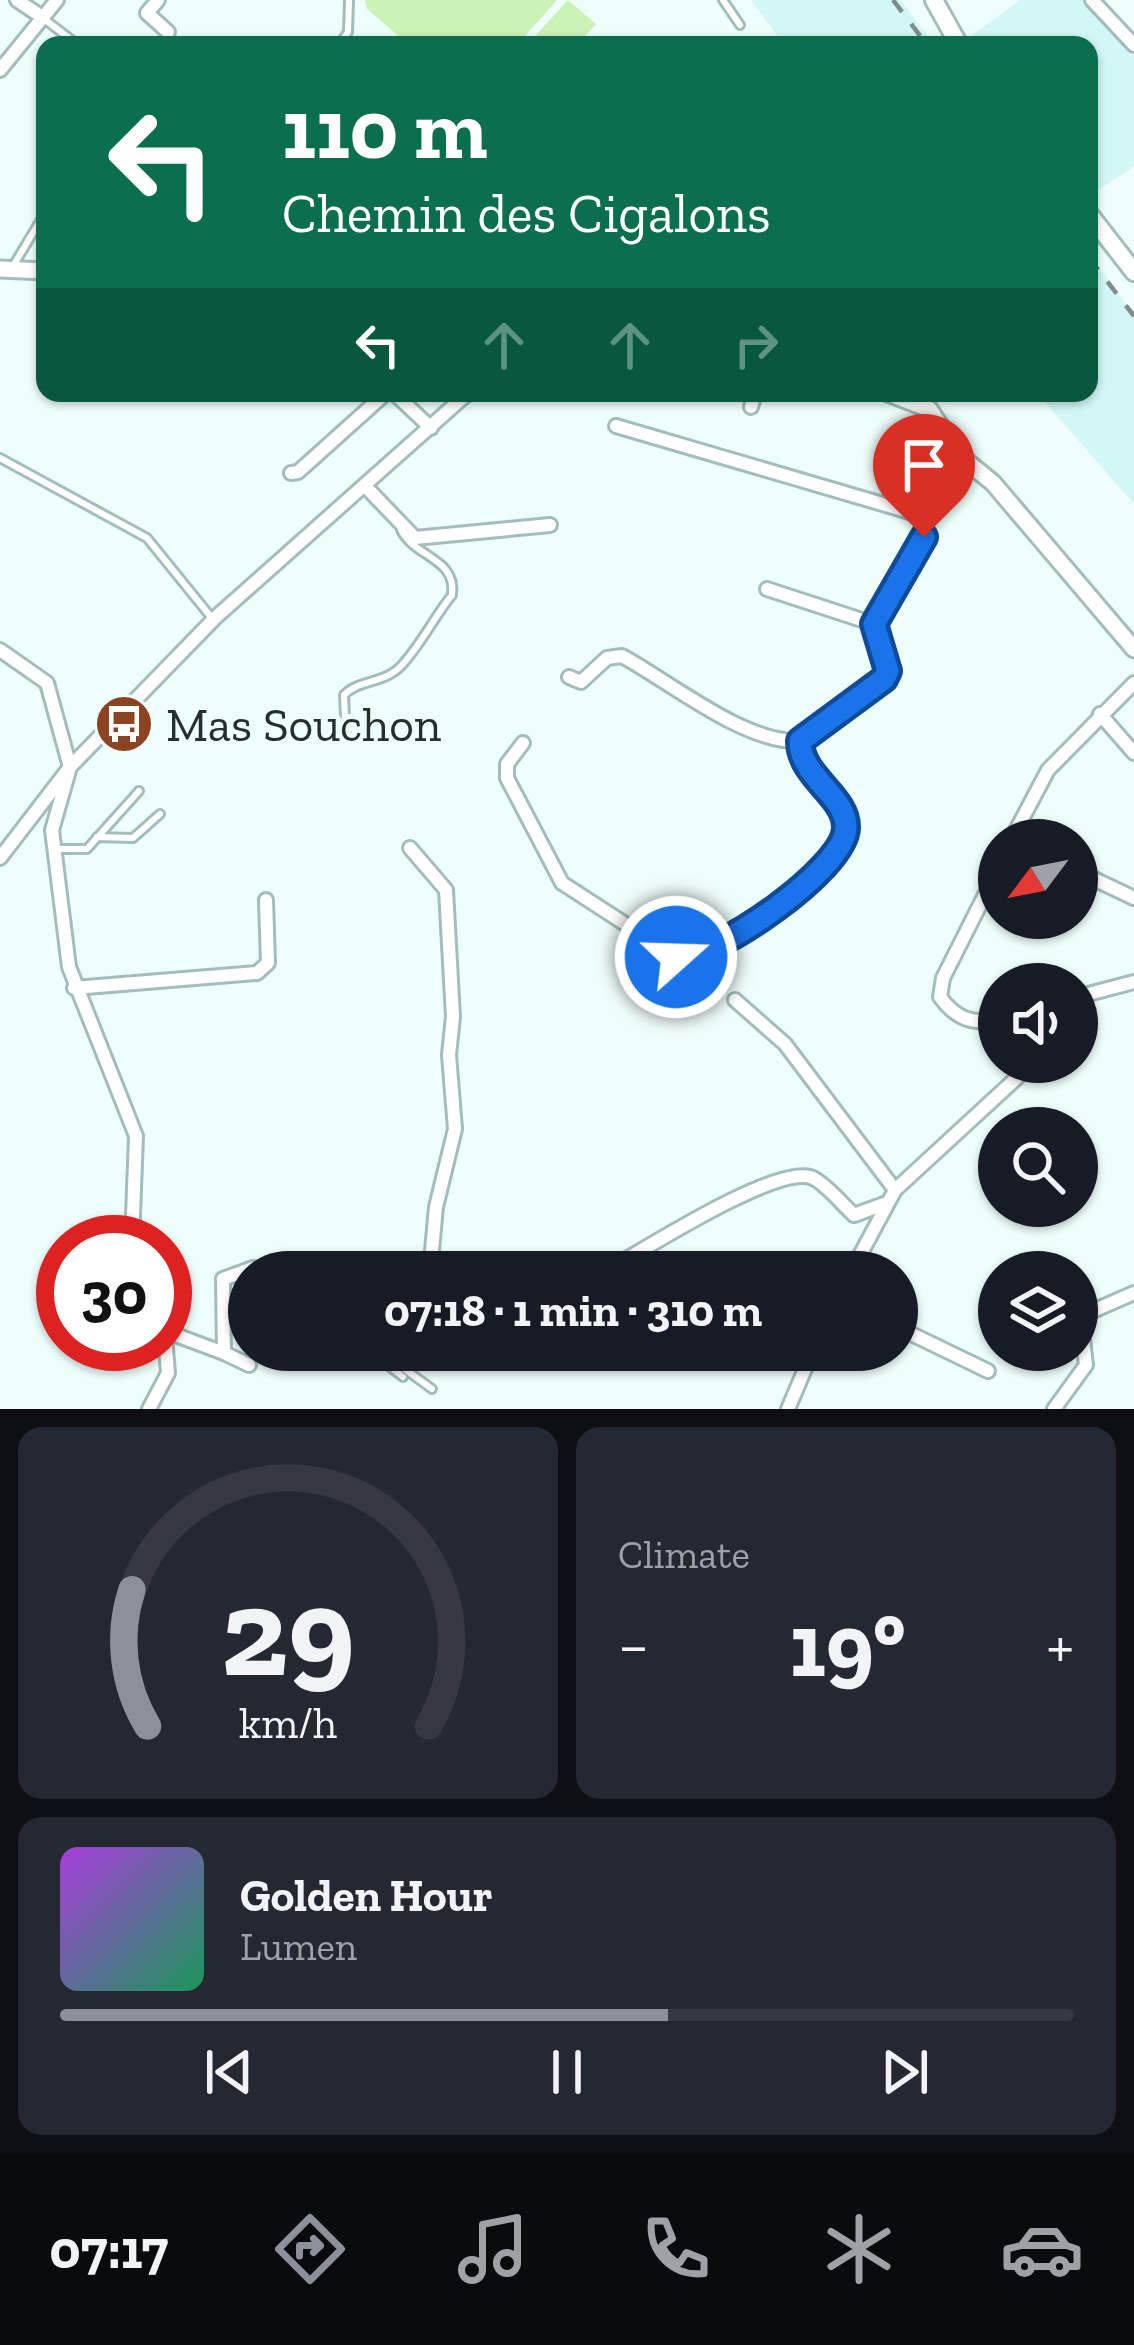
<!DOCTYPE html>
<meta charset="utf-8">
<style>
body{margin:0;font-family:"Zilla Slab",serif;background:#242831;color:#f1f3f6;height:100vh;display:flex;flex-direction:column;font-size:45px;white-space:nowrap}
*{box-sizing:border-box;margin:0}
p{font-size:39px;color:#9ea1a6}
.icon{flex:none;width:66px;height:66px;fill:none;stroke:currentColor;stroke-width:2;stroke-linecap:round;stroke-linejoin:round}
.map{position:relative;height:1409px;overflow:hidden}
.panel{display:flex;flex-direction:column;gap:18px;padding:18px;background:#0d0f14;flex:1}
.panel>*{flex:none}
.top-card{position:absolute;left:36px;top:36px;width:1062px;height:366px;border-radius:24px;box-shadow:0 3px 9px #0004;background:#0b6e4f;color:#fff;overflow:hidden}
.needle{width:78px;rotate:238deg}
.tools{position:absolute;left:978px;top:819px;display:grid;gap:24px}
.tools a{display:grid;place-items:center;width:120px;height:120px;border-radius:50%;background:#171b24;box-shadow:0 3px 9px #0004;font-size:60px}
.speed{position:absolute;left:36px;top:1215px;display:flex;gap:24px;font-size:60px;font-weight:700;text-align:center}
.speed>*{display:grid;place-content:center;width:156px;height:156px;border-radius:50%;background:#171b24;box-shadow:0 3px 9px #0004;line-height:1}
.speed .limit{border:18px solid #d22;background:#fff;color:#111}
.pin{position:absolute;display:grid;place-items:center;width:102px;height:102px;color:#fff;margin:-123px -51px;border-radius:50% 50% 50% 0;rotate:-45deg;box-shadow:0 0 12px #0007}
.pin .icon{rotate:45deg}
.me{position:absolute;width:132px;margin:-66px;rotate:70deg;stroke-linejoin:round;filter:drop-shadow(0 0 9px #0008)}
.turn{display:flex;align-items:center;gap:42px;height:252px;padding:0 48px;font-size:54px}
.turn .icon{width:156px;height:156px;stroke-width:2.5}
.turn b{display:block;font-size:84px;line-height:102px}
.lanes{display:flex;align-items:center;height:114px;padding:0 48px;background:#0003;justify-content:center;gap:60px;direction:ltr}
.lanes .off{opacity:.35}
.big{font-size:90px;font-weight:700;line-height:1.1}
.panel .card{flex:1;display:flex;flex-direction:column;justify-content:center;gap:18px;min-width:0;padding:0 42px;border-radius:24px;background:#242831}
.panel .dial{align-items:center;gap:0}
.dial svg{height:312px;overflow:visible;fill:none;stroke:#363941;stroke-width:7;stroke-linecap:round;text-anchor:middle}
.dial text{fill:#f1f3f6;stroke:none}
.song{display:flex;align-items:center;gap:36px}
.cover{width:144px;height:144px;border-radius:18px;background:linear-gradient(135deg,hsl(280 70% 55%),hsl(150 70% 35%))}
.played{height:12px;border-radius:6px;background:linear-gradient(90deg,#8c9099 60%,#363941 60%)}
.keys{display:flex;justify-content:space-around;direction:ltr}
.heat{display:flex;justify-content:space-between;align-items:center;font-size:66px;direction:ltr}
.panel .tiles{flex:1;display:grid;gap:18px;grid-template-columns:1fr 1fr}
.card:last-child{grid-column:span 2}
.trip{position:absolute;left:228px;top:1251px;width:690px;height:120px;border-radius:60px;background:#171b24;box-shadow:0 3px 9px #0004;font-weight:700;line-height:120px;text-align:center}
.tab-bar{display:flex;height:192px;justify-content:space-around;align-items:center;background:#090b0e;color:#9ea1a6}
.tab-bar .icon{width:84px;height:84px}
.tab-bar .on{color:#8c9099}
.tab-bar b{font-size:54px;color:#f1f3f6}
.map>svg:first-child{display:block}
</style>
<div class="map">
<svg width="1134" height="1409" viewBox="0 0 1134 1409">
<rect width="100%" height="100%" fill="#eefefd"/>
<g fill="#d2f7f5">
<path d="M751,0H901L934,45H784Z"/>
<path d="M1020,0H1083L1134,57V166L1090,196L1089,45H976L971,36Z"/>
<path d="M1089,254L1134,315V504L1037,393H1089Z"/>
</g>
<g fill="#cdf2b5">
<path d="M365,0H557L517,45H409L367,9Z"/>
<path d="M568,0L596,24L577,45H527Z"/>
</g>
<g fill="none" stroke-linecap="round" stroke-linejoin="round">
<defs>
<g id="service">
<path d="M723,0L740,25"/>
<path d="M43,18L78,45"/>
<path d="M339,45L348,32L349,0"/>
<path d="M13,266L45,213"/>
<path d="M0,458L147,538L211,617"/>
<path d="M358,737L345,716L344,695C357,680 384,684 401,666C421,645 434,617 452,595C457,558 415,558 401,530"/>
<path d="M97,837L133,838L160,814"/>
<path d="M56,849H87L139,791"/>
<path d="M369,1350L403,1377"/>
<path d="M379,1350L432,1389"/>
</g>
<g id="minor">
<path d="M17,0L42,17"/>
<path d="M158,0L147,13L168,32"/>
<path d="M1092,0L1134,45"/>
<path d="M0,70L57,0"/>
<path d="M394,393L431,428"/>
<path d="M751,407L755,393"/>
<path d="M616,426L920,515"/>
<path d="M291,473L298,472L386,393"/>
<path d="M365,486L415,538L550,525"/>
<path d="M767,589L874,624"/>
<path d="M0,650L47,683L70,767L0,858"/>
<path d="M569,677L581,682L607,658L622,656C670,682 744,743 799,741"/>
<path d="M1100,714L1134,753"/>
<path d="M523,743L507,764V778L562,883L676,957L688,958L700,956L770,911L827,863L843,840L844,817L802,763L799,741L884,679L888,671L874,624L924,537L919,503L930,473L960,456"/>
<path d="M1011,840L1048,770L1134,683"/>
<path d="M410,848L446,890L453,1017L449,1055L455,1129L436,1207L430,1272"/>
<path d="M999,867L943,978L940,997C956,1019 973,1025 999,1019"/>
<path d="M1077,871L1134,898"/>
<path d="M74,988L257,973L268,963L266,900"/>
<path d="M1077,997L1134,982"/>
<path d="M735,1000L785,1044L895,1190"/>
<path d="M132,1242L136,1136L69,967L52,830L70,767L216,617L468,393"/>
<path d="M604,1272C638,1254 778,1162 813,1178C827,1185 842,1204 854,1215L887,1203"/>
<path d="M851,1272L895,1190L1034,1062"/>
<path d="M897,1327L988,1371"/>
<path d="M165,1331L224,1353L223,1279L253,1268"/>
<path d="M224,1353L249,1365"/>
<path d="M149,1409L168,1373L165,1337"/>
<path d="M788,1409L813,1350"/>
<path d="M1054,1409L1086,1365L1081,1322L1086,1314L1134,1293"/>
</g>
<g id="tertiary">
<path d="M0,269L45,271"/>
<path d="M888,393L929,409L960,456L993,483L1134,649"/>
</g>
<g id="secondary">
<path d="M934,0L959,45"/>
<path d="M1089,214L1134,272"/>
</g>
</defs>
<use href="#service" stroke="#a3bdbc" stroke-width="12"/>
<use href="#minor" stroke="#a3bdbc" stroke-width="18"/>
<use href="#tertiary" stroke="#a3bdbc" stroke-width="21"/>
<use href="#secondary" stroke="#a3bdbc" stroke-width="22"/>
<use href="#service" stroke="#fff" stroke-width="6"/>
<use href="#minor" stroke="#fff" stroke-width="12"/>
<use href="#tertiary" stroke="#fff" stroke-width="15"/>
<use href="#secondary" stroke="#fff" stroke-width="16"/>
<g stroke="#7f8c8b" stroke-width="4.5" stroke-dasharray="15 15" stroke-linecap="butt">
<path d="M893,0L927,45"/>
<path d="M1089,258L1134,316"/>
</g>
</g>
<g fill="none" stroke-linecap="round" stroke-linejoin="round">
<defs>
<path id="route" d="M676,957C713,960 845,869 846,828C847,796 800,777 800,741L884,679L888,671L874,624L924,537"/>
</defs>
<use href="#route" stroke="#114b97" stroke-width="30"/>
<use href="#route" stroke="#1a73e8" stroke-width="21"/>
</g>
<defs>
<symbol id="bus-disc" viewBox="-11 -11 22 22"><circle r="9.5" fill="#8b4422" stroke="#eefefd"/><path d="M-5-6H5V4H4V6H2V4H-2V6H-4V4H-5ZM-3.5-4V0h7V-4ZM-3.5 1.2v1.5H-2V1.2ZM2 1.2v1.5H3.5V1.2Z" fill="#fff"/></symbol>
</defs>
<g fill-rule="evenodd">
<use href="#bus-disc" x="91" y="691" width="66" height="66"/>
</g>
<g text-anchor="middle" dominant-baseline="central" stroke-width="10" stroke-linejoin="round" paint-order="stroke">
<g font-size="48" fill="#242f2e" stroke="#eefefd" text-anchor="start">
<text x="166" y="724">Mas Souchon</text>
</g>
</g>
</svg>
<div class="tools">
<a><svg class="needle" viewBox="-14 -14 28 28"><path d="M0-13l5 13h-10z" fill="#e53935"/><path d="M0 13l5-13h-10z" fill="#9ea1a6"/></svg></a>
<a><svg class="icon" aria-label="sound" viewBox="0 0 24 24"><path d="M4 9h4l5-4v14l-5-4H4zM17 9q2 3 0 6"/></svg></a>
<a><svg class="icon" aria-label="search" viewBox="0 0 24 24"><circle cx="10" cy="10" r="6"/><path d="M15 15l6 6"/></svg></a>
<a><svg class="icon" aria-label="layers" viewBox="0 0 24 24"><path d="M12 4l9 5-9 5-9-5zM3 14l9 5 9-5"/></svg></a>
</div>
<div class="speed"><div class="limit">30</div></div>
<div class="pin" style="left:924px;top:537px;background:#d93025"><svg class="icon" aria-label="arrive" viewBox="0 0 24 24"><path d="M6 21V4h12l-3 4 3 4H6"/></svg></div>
<svg class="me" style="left:676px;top:957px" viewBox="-20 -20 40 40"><circle r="17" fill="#1a73e8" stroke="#fff" stroke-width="3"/><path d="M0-11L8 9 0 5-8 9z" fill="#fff"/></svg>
<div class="trip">07:18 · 1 min · 310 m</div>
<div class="top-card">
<div class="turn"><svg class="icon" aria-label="left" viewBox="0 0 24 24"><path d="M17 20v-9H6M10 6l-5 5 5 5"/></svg><div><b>110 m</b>Chemin des Cigalons</div></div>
<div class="lanes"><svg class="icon" aria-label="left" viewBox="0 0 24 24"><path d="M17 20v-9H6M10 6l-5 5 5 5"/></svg><svg class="icon off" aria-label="ahead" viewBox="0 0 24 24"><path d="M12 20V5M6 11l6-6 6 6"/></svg><svg class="icon off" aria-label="ahead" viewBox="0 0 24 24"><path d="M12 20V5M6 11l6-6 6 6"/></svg><svg class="icon off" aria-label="right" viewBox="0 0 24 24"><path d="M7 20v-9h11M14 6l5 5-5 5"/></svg></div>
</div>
</div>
<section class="panel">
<div class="tiles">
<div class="card dial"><svg viewBox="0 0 100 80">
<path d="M14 69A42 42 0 1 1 86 69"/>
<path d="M14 69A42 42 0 0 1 10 34" stroke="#8c9099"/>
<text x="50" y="56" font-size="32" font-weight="700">29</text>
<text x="50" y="72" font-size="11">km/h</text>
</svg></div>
<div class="card"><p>Climate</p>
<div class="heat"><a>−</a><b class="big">19°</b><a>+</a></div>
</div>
<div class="card">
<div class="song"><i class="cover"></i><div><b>Golden Hour</b><p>Lumen</p></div></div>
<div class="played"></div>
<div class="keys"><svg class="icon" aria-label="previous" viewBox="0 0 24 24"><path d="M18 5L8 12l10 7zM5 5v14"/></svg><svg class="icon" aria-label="pause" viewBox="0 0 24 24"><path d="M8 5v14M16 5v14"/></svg><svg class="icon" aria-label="next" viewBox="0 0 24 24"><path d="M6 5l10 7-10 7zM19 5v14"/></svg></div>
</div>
</div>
</section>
<nav class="tab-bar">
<b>07:17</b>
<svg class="icon on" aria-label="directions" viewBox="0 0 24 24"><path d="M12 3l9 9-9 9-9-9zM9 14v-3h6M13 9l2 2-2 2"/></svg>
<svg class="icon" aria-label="music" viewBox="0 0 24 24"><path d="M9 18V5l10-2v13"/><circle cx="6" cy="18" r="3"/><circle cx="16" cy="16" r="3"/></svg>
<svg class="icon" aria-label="phone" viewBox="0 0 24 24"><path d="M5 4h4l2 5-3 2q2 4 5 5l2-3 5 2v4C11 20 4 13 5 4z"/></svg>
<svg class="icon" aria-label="climate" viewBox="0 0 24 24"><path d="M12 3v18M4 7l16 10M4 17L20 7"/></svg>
<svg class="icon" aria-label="car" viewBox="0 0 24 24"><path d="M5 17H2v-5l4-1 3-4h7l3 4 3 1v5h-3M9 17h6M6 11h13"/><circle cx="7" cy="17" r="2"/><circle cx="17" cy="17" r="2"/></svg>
</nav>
